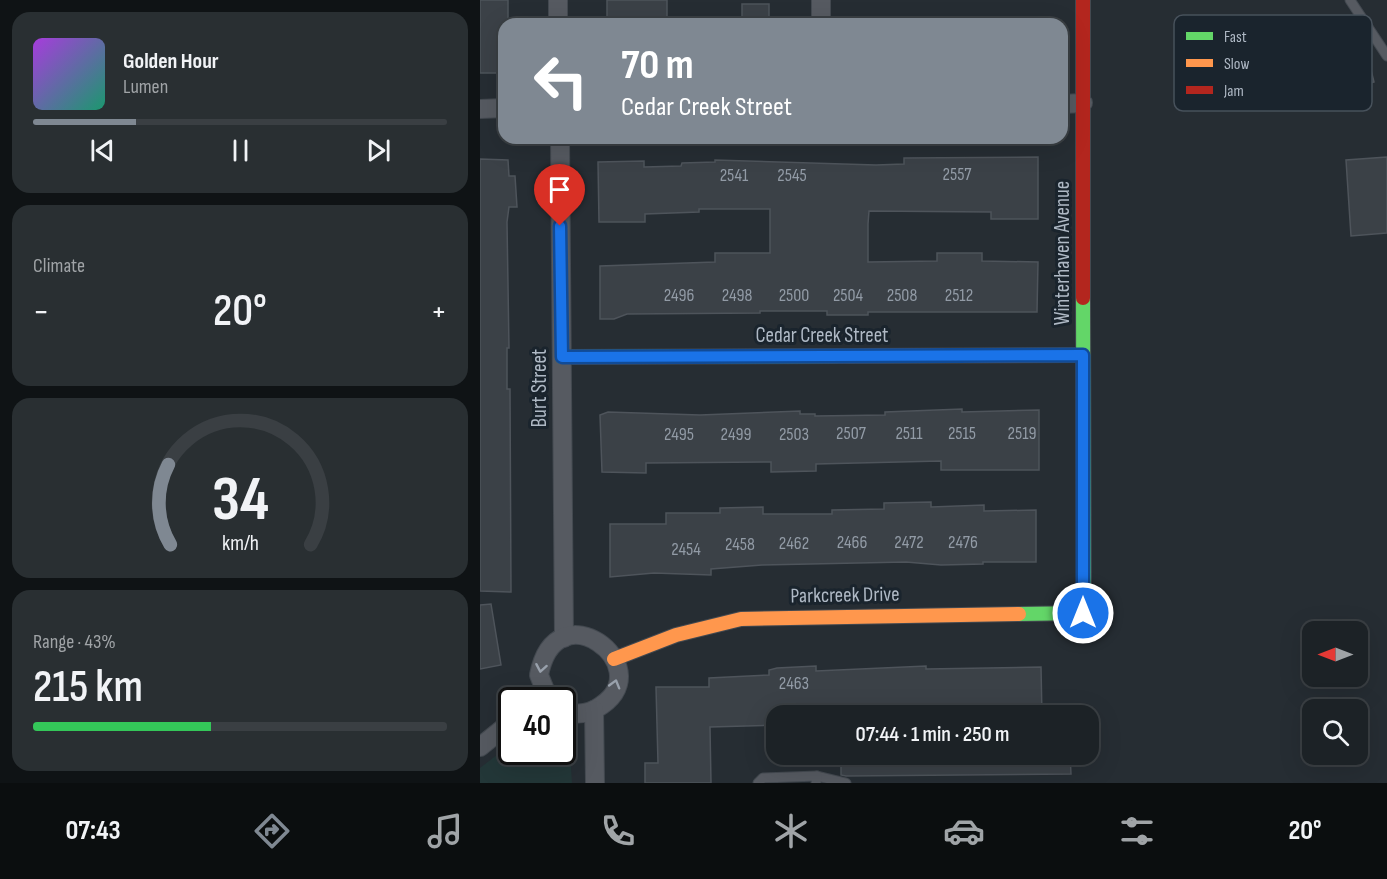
<!DOCTYPE html>
<meta charset="utf-8">
<style>
body{margin:0;font-family:"Sofia Sans Condensed",sans-serif;background:#292f32;color:#f1f3f6;height:100vh;display:flex;flex-direction:column;font-size:22px;white-space:nowrap}
*{box-sizing:border-box;margin:0}
p{font-size:20px;color:#a0a4a7}
.icon{flex:none;width:33px;height:33px;fill:none;stroke:currentColor;stroke-width:2;stroke-linecap:round;stroke-linejoin:round}
.map{position:relative;flex:1;overflow:hidden}
.panel{display:flex;flex-direction:column;gap:12px;padding:12px;background:#0f1315;width:480px}
.panel>*{flex:none}
.guide{position:absolute;left:18px;top:18px;width:570px;height:126px;border-radius:18px;box-shadow:0 6px 24px #0002,0 0 0 2px #3a3f43;background:#7f8892;color:#fff;overflow:hidden}
.needle{width:39px;rotate:270deg}
.fabs{position:absolute;left:822px;top:621px;display:grid;gap:12px}
.fabs a{display:grid;place-items:center;width:66px;height:66px;border-radius:12px;background:#1c2226;box-shadow:0 6px 24px #0002,0 0 0 2px #3a3f43;font-size:30px}
.speed{position:absolute;left:18px;top:687px;display:flex;gap:12px;font-size:30px;font-weight:700;text-align:center}
.speed>*{display:grid;place-content:center;width:78px;height:78px;border-radius:50%;background:#1c2226;box-shadow:0 6px 24px #0002,0 0 0 2px #3a3f43;line-height:1}
.speed .limit{border:3px solid #111;border-radius:9px;background:#fff;color:#111}
.pin{position:absolute;display:grid;place-items:center;width:51px;height:51px;color:#fff;margin:-62px -26px;border-radius:50% 50% 50% 0;rotate:-45deg;box-shadow:0 0 6px #0007}
.pin .icon{rotate:45deg}
.me{position:absolute;width:66px;margin:-33px;rotate:0deg;stroke-linejoin:round;filter:drop-shadow(0 0 4px #0008)}
.turn{display:flex;align-items:center;gap:21px;height:126px;padding:0 24px;font-size:27px}
.turn .icon{width:78px;height:78px;stroke-width:2.5}
.turn b{display:block;font-size:42px;line-height:51px}
.big{font-size:45px;font-weight:600;line-height:1.1}
.panel .widget{flex:1;display:flex;flex-direction:column;justify-content:center;gap:9px;min-width:0;padding:0 21px;border-radius:18px;background:#292f32}
.panel .dial{align-items:center;gap:0}
.dial svg{height:156px;overflow:visible;fill:none;stroke:#3a3f43;stroke-width:7;stroke-linecap:round;text-anchor:middle}
.dial text{fill:#f1f3f6;stroke:none}
.song{display:flex;align-items:center;gap:18px}
.cover{width:72px;height:72px;border-radius:9px;background:linear-gradient(135deg,hsl(280 70% 55%),hsl(160 70% 35%))}
.played{height:6px;border-radius:3px;background:linear-gradient(90deg,#7f8892 25%,#3a3f43 25%)}
.keys{display:flex;justify-content:space-around;direction:ltr}
.heat{display:flex;justify-content:space-between;align-items:center;font-size:33px;direction:ltr}
.charge{height:9px;border-radius:4px;background:linear-gradient(90deg,#34c759 43%,#3a3f43 0)}
.trip{position:absolute;left:286px;top:705px;width:333px;height:60px;border-radius:18px;background:#1c2226;box-shadow:0 6px 24px #0002,0 0 0 2px #3a3f43;font-weight:600;line-height:60px;text-align:center}
.tabs{display:flex;height:96px;justify-content:space-around;align-items:center;background:#0b0e0f;color:#a0a4a7}
.tabs .icon{width:42px;height:42px}
.tabs .selected{color:#7f8892}
.tabs b{font-size:27px;color:#f1f3f6}
main{display:flex;flex:1;min-height:0}
.map>svg:first-child{display:block}
</style>
<main>
<section class="panel">
<div class="widget">
<div class="song"><i class="cover"></i><div><b>Golden Hour</b><p>Lumen</p></div></div>
<div class="played"></div>
<div class="keys"><svg class="icon" aria-label="previous" viewBox="0 0 24 24"><path d="M18 5L8 12l10 7zM5 5v14"/></svg><svg class="icon" aria-label="pause" viewBox="0 0 24 24"><path d="M8 5v14M16 5v14"/></svg><svg class="icon" aria-label="next" viewBox="0 0 24 24"><path d="M6 5l10 7-10 7zM19 5v14"/></svg></div>
</div>
<div class="widget"><p>Climate</p>
<div class="heat"><a>−</a><b class="big">20°</b><a>+</a></div>
</div>
<div class="widget dial"><svg viewBox="0 0 100 80">
<path d="M14 69A42 42 0 1 1 86 69"/>
<path d="M14 69A42 42 0 0 1 13 28" stroke="#7f8892"/>
<text x="50" y="56" font-size="32" font-weight="700">34</text>
<text x="50" y="72" font-size="11">km/h</text>
</svg></div>
<div class="widget"><p>Range · 43%</p><b class="big">215 km</b><div class="charge"></div></div>
</section>
<div class="map">
<svg width="907" height="783" viewBox="0 0 907 783">
<rect width="100%" height="100%" fill="#262d33"/>
<path fill="#233738" d="M83,741L90,752L92,783H0V768L31,744L32,752H82Z"/>
<g fill="#3b4147" stroke="#4e545b" stroke-width="1.5">
<path d="M0,0H28V22H24V73H0Z"/>
<rect x="127" y="0" width="60" height="24"/>
<rect x="262" y="4" width="27" height="20"/>
<path d="M870,38L872,46L877,44L883,63L889,62L894,82L860,92L855,74L849,76L841,46Z"/>
<path d="M558,157V219H511V212L389,211L388,224V262L457,261V253H502V261L558,262L557,312H388V315H347V311H280V313L147,314L134,319H120V266L235,262V253H290V209H219V212L165,214V222H119L118,162L164,161V167L201,166L202,163L235,162V160L396,165L424,164V158Z"/>
<path d="M907,157V233L871,236L866,160Z"/>
<path d="M0,159L28,160L29,176H35L37,207H29L27,222L29,348H27V389H30L31,592L0,591Z"/>
<path d="M482,409V412L559,410V470H461V461L336,464V471L291,472V462L166,463V473L122,472L120,415L128,412L220,415L320,411V414H335V416L405,415V412Z"/>
<path d="M451,502V507L504,505V511L556,510V562H503V564L461,565L426,562L282,565L231,569V575L174,573L130,577V524H186V513H240V508L283,507V514H352V510L404,509V503Z"/>
<path d="M11,604L21,665L0,669V605Z"/>
<path d="M336,666V671L446,666V669L561,667L562,716H297V725L230,727L231,783H165V763H178L176,687H229V678L289,675V670L297,668Z"/>
<path d="M361,754H590L591,774L366,776L361,775Z"/>
</g>
<g fill="none" stroke-linecap="round" stroke-linejoin="round">
<defs>
<g id="lane">
<path d="M870,0L907,56"/>
<path d="M337,776L366,783"/>
<path d="M278,783L283,778L337,776L336,783"/>
</g>
<g id="street">
<path d="M78,0V24"/>
<path d="M341,0V24"/>
<path d="M582,104L603,103"/>
<path d="M0,109L24,108"/>
<path d="M80,138L84,638"/>
<path d="M69,700L59,675C76,587 179,666 122,705C110,714 96,716 82,710"/>
<path d="M114,710L115,783"/>
<path d="M0,747L32,721"/>
</g>
<g id="fast">
<path d="M82,357L367,356"/>
<path d="M539,614L604,613L603,298"/>
</g>
<g id="slow">
<path d="M367,356L603,355"/>
<path d="M134,659L196,635L261,619L539,614"/>
</g>
<path id="jam" d="M603,0V298"/>
</defs>
<use href="#lane" stroke="#434950" stroke-width="11"/>
<use href="#street" stroke="#434950" stroke-width="20"/>
<use href="#fast" stroke="#434950" stroke-width="16"/>
<use href="#slow" stroke="#434950" stroke-width="16"/>
<use href="#jam" stroke="#434950" stroke-width="16"/>
<use href="#lane" stroke="#565a61" stroke-width="9"/>
<use href="#street" stroke="#565a61" stroke-width="18"/>
<use href="#fast" stroke="#63d668" stroke-width="14"/>
<use href="#slow" stroke="#ff974d" stroke-width="14"/>
<use href="#jam" stroke="#b3261e" stroke-width="14"/>
</g>
<defs><path id="oneway-chevron" d="M-2-3.5L2.5 0L-2 3.5" fill="none" stroke-width="1.6" stroke-linecap="round" stroke-linejoin="round" transform="scale(1.5)"/></defs>
<g stroke="#99a1ac">
<use href="#oneway-chevron" transform="translate(61 668) rotate(100)"/>
<use href="#oneway-chevron" transform="translate(135 684) rotate(-74)"/>
</g>
<g fill="none" stroke-linecap="round" stroke-linejoin="round">
<defs>
<path id="route" d="M80,226L82,357L603,355V613"/>
</defs>
<use href="#route" stroke="#114b97" stroke-width="15"/>
<use href="#route" stroke="#1a73e8" stroke-width="10"/>
</g>
<g text-anchor="middle" dominant-baseline="central" stroke-width="6" stroke-linejoin="round" paint-order="stroke">
<g font-size="18" fill="#929ba6">
<text x="477" y="174">2557</text>
<text x="254" y="175">2541</text>
<text x="312" y="175">2545</text>
<text x="199" y="295">2496</text>
<text x="257" y="295">2498</text>
<text x="314" y="295">2500</text>
<text x="368" y="295">2504</text>
<text x="422" y="295">2508</text>
<text x="479" y="295">2512</text>
<text x="371" y="433">2507</text>
<text x="429" y="433">2511</text>
<text x="482" y="433">2515</text>
<text x="542" y="433">2519</text>
<text x="199" y="434">2495</text>
<text x="256" y="434">2499</text>
<text x="314" y="434">2503</text>
<text x="372" y="542">2466</text>
<text x="429" y="542">2472</text>
<text x="483" y="542">2476</text>
<text x="314" y="543">2462</text>
<text x="260" y="544">2458</text>
<text x="206" y="549">2454</text>
<text x="314" y="683">2463</text>
</g>
<g font-size="21" fill="#afb9c5" stroke="#1a242d">
<text transform="translate(582 253) rotate(-90)">Winterhaven Avenue</text>
<text x="342" y="335">Cedar Creek Street</text>
<text transform="translate(59 388) rotate(-90)">Burt Street</text>
<text transform="translate(365 595) rotate(-1)">Parkcreek Drive</text>
</g>
</g>
<rect x="694" y="15" width="198" height="96" rx="9" fill="#1a242d" stroke="#47515b" stroke-width="1.5"/>
<rect x="706" y="32" width="27" height="8" fill="#63d668"/>
<rect x="706" y="59" width="27" height="8" fill="#ff974d"/>
<rect x="706" y="86" width="27" height="8" fill="#b3261e"/>
<g font-size="16" fill="#afb9c5">
<text x="744" y="42">Fast</text>
<text x="744" y="69">Slow</text>
<text x="744" y="96">Jam</text>
</g>
</svg>
<div class="fabs">
<a><svg class="needle" viewBox="-14 -14 28 28"><path d="M0-13l5 13h-10z" fill="#e53935"/><path d="M0 13l5-13h-10z" fill="#a0a4a7"/></svg></a>
<a><svg class="icon" aria-label="search" viewBox="0 0 24 24"><circle cx="10" cy="10" r="6"/><path d="M15 15l6 6"/></svg></a>
</div>
<div class="speed"><div class="limit">40</div></div>
<div class="pin" style="left:80px;top:226px;background:#d93025"><svg class="icon" aria-label="arrive" viewBox="0 0 24 24"><path d="M6 21V4h12l-3 4 3 4H6"/></svg></div>
<svg class="me" style="left:603px;top:613px" viewBox="-20 -20 40 40"><circle r="17" fill="#1a73e8" stroke="#fff" stroke-width="3"/><path d="M0-11L8 9 0 5-8 9z" fill="#fff"/></svg>
<div class="trip">07:44 · 1 min · 250 m</div>
<div class="guide">
<div class="turn"><svg class="icon" aria-label="left" viewBox="0 0 24 24"><path d="M17 20v-9H6M10 6l-5 5 5 5"/></svg><div><b>70 m</b>Cedar Creek Street</div></div>
</div>
</div>
</main>
<nav class="tabs">
<b>07:43</b>
<svg class="icon selected" aria-label="directions" viewBox="0 0 24 24"><path d="M12 3l9 9-9 9-9-9zM9 14v-3h6M13 9l2 2-2 2"/></svg>
<svg class="icon" aria-label="music" viewBox="0 0 24 24"><path d="M9 18V5l10-2v13"/><circle cx="6" cy="18" r="3"/><circle cx="16" cy="16" r="3"/></svg>
<svg class="icon" aria-label="phone" viewBox="0 0 24 24"><path d="M5 4h4l2 5-3 2q2 4 5 5l2-3 5 2v4C11 20 4 13 5 4z"/></svg>
<svg class="icon" aria-label="climate" viewBox="0 0 24 24"><path d="M12 3v18M4 7l16 10M4 17L20 7"/></svg>
<svg class="icon" aria-label="car" viewBox="0 0 24 24"><path d="M5 17H2v-5l4-1 3-4h7l3 4 3 1v5h-3M9 17h6M6 11h13"/><circle cx="7" cy="17" r="2"/><circle cx="17" cy="17" r="2"/></svg>
<svg class="icon" aria-label="filters" viewBox="0 0 24 24"><path d="M4 7h16M4 17h16"/><circle cx="9" cy="7" r="2"/><circle cx="15" cy="17" r="2"/></svg>
<b>20°</b>
</nav>
